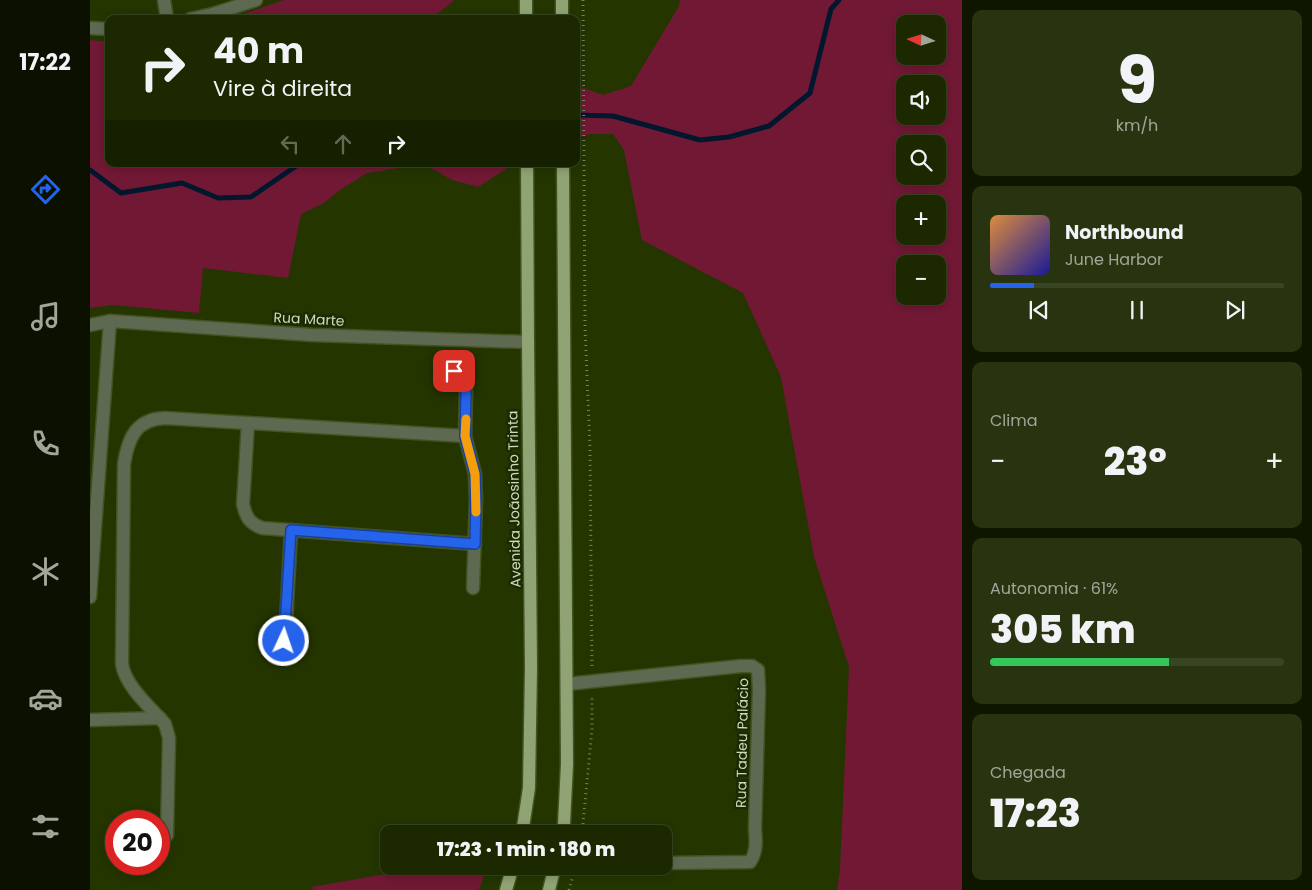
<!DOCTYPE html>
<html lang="pt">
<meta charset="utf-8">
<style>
body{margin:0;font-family:Poppins,sans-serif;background:#28340f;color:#f1f3f6;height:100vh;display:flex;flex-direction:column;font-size:19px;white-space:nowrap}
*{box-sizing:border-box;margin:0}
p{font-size:16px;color:#a0a699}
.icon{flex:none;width:28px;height:28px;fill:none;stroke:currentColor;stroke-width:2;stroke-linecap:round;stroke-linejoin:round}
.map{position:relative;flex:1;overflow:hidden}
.panel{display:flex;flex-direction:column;gap:10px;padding:10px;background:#0f1600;width:350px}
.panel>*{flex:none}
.banner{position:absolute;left:15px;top:15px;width:475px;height:152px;border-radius:10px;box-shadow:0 2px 8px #0003,0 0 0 1px #394422;background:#1b2800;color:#f1f3f6;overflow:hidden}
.needle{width:32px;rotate:274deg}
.buttons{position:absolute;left:806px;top:15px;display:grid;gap:10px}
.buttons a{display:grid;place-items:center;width:50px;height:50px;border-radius:10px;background:#1b2800;box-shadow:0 2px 8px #0003,0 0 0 1px #394422;font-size:25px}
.speed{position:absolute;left:15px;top:810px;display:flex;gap:10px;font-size:25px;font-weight:700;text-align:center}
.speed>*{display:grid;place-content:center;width:65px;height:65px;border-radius:50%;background:#1b2800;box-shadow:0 2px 8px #0003,0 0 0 1px #394422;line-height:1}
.speed .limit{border:8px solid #d22;background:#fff;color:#111}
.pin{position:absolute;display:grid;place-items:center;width:42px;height:42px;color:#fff;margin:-21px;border-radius:10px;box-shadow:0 2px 8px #0006}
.me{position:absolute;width:55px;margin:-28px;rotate:3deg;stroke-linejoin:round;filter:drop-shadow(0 0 4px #0008)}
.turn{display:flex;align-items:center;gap:18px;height:105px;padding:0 25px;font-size:22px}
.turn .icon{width:65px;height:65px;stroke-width:2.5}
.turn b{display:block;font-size:35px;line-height:42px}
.lanes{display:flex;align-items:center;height:48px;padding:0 25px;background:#0003;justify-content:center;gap:25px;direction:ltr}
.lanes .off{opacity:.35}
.big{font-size:38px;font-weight:800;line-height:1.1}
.panel .widget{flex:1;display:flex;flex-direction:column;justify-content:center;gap:8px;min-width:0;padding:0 18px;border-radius:10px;background:#28340f}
.panel .dial{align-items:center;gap:0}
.dial b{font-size:65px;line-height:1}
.song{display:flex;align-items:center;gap:15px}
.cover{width:60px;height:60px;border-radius:8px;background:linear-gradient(135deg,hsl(30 70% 55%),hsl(240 70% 35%))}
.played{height:5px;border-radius:2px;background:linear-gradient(90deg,#2563eb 15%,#394422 15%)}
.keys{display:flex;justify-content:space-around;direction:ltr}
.heat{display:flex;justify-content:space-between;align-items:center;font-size:28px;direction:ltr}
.charge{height:8px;border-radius:4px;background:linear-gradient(90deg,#34c759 61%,#394422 0)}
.trip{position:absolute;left:290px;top:825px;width:292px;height:50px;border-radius:10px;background:#1b2800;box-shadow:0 2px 8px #0003,0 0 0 1px #394422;font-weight:800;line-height:50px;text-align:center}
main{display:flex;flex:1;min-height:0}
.dock{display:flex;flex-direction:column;width:90px;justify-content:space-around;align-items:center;background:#0b1000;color:#a0a699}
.dock .icon{width:35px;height:35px}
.dock .selected{color:#2563eb}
.dock b{font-size:22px;color:#f1f3f6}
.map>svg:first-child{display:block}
</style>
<main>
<nav class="dock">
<b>17:22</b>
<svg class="icon selected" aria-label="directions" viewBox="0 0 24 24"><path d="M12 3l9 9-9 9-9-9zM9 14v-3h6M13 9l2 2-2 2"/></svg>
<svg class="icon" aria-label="music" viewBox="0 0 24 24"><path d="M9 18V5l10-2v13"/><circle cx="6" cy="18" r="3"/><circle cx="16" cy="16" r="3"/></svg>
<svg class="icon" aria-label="phone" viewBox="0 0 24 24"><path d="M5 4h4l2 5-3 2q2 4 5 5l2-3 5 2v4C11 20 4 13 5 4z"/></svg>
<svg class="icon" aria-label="climate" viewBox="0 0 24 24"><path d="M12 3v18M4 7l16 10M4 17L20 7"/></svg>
<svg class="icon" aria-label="car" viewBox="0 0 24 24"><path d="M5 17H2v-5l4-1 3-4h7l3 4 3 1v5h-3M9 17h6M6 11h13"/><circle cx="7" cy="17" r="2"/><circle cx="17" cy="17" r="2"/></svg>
<svg class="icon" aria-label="filters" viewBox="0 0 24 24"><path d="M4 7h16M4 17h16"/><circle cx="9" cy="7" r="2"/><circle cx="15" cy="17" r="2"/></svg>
</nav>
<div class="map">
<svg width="872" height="890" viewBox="0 0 872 890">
<rect width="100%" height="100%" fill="#243500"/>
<g fill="#711835" fill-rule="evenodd">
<path d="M194,0H364L360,4L340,19H138Z"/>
<path d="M590,0H872V890H747L750,869L759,667L724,557L691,377L653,293L552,240L534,150L523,134H500L486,138V85L513,95L541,86L589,6ZM815,24H848V56H815ZM815,84H848V116H815ZM815,144H848V176H815ZM815,204H848V236H815ZM815,264H848V296H815Z"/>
<path d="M0,40L19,42V164H424L388,187L362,180L334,164L277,173L250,190L234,203L211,214L198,278L113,268L109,313L23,305L0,308Z"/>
<path d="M340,866H397L389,890H223L222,887Z"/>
</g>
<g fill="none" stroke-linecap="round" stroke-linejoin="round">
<g stroke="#00172e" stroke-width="5">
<path d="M486,115L523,116L610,140L639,137L679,126L720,93L741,9L749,0"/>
<path d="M0,170L31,193L92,183L128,198L161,197L209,164"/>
</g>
<defs>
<g id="minor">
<path d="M74,0L77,19"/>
<path d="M100,19L123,14L166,0"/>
<path d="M0,28L19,29"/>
<path d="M0,325L20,321L222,335L438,342"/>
<path d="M364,371L369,377L376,391L375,436L385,474L386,500L383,588"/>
<path d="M158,423L153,504C156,517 159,523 172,528L385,544"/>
<path d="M0,597L20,321"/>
<path d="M195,641L201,530"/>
<path d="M477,684L651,666H662L668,670L669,690L665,829C666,840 667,852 660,862L574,863"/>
<path d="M0,720L70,718"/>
<path d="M77,835L79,738L75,724C61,708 35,686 32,664L34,464C38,438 46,419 75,418L375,436"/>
</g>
<g id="major">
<path d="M472,0V19"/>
<path d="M436,19V0"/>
<path d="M432,834L439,788L441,667L438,342L437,164"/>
<path d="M472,834L474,824L477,764L473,164"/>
<path d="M416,890L423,866"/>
<path d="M459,890L465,866"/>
</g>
</defs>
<use href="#minor" stroke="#425322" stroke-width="15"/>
<use href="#major" stroke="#425322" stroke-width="15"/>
<g stroke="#76855c" stroke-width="3" stroke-dasharray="1 4" stroke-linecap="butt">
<path d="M493,0L495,328L500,447L502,669"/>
<path d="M492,834L502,729V696"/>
<path d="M479,890L486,866"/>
</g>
<use href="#minor" stroke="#5f6952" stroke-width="12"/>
<use href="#major" stroke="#8fa374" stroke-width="12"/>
</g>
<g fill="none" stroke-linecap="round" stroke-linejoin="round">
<defs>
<path id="route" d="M194,641L201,530L385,544L386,500L385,474L375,436L376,391L369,377L364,371"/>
</defs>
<use href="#route" stroke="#184099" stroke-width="12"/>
<use href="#route" stroke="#2563eb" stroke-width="9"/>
<path stroke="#f59e0b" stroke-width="9" d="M376,419L375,436L385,474L386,512"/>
</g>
<g text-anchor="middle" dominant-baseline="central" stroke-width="5" stroke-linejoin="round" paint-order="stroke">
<g font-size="14" fill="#cddabd" stroke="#1c2a01">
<text transform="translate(219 319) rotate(3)">Rua Marte</text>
<text transform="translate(424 499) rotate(-91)">Avenida Joãosinho Trinta</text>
<text transform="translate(652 743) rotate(-89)">Rua Tadeu Palácio</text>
</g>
</g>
</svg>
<div class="buttons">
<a><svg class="needle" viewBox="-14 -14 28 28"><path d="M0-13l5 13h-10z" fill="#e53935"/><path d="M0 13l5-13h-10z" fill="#a0a699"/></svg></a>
<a><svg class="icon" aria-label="sound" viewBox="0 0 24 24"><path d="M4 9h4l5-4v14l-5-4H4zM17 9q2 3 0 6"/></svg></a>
<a><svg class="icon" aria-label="search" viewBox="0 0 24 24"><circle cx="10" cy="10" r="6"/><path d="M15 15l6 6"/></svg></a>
<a>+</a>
<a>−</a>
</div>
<div class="speed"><div class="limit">20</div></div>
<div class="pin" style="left:364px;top:371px;background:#d93025"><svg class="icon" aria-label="arrive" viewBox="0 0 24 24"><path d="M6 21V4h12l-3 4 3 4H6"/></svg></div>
<svg class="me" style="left:194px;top:641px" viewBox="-20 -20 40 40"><circle r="17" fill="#2563eb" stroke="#fff" stroke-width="3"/><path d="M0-11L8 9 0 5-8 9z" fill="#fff"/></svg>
<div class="trip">17:23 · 1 min · 180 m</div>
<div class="banner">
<div class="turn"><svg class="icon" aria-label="right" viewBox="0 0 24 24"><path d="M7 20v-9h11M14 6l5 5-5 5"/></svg><div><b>40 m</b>Vire à direita</div></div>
<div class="lanes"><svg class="icon off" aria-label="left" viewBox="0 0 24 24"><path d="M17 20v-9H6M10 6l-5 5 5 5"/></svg><svg class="icon off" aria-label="ahead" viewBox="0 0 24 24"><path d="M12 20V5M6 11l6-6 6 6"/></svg><svg class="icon" aria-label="right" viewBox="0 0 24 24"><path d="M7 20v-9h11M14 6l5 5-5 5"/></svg></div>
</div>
</div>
<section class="panel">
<div class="widget dial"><b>9</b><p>km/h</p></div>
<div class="widget">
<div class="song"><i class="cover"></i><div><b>Northbound</b><p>June Harbor</p></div></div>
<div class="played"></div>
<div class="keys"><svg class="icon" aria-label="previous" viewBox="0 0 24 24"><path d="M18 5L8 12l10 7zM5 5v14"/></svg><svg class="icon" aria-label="pause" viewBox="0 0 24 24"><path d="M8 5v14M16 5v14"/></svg><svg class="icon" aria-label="next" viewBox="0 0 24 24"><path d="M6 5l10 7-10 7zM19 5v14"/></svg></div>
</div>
<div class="widget"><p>Clima</p>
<div class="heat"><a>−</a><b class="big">23°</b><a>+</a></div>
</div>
<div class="widget"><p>Autonomia · 61%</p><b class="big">305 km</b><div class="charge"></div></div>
<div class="widget"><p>Chegada</p><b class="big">17:23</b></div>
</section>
</main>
